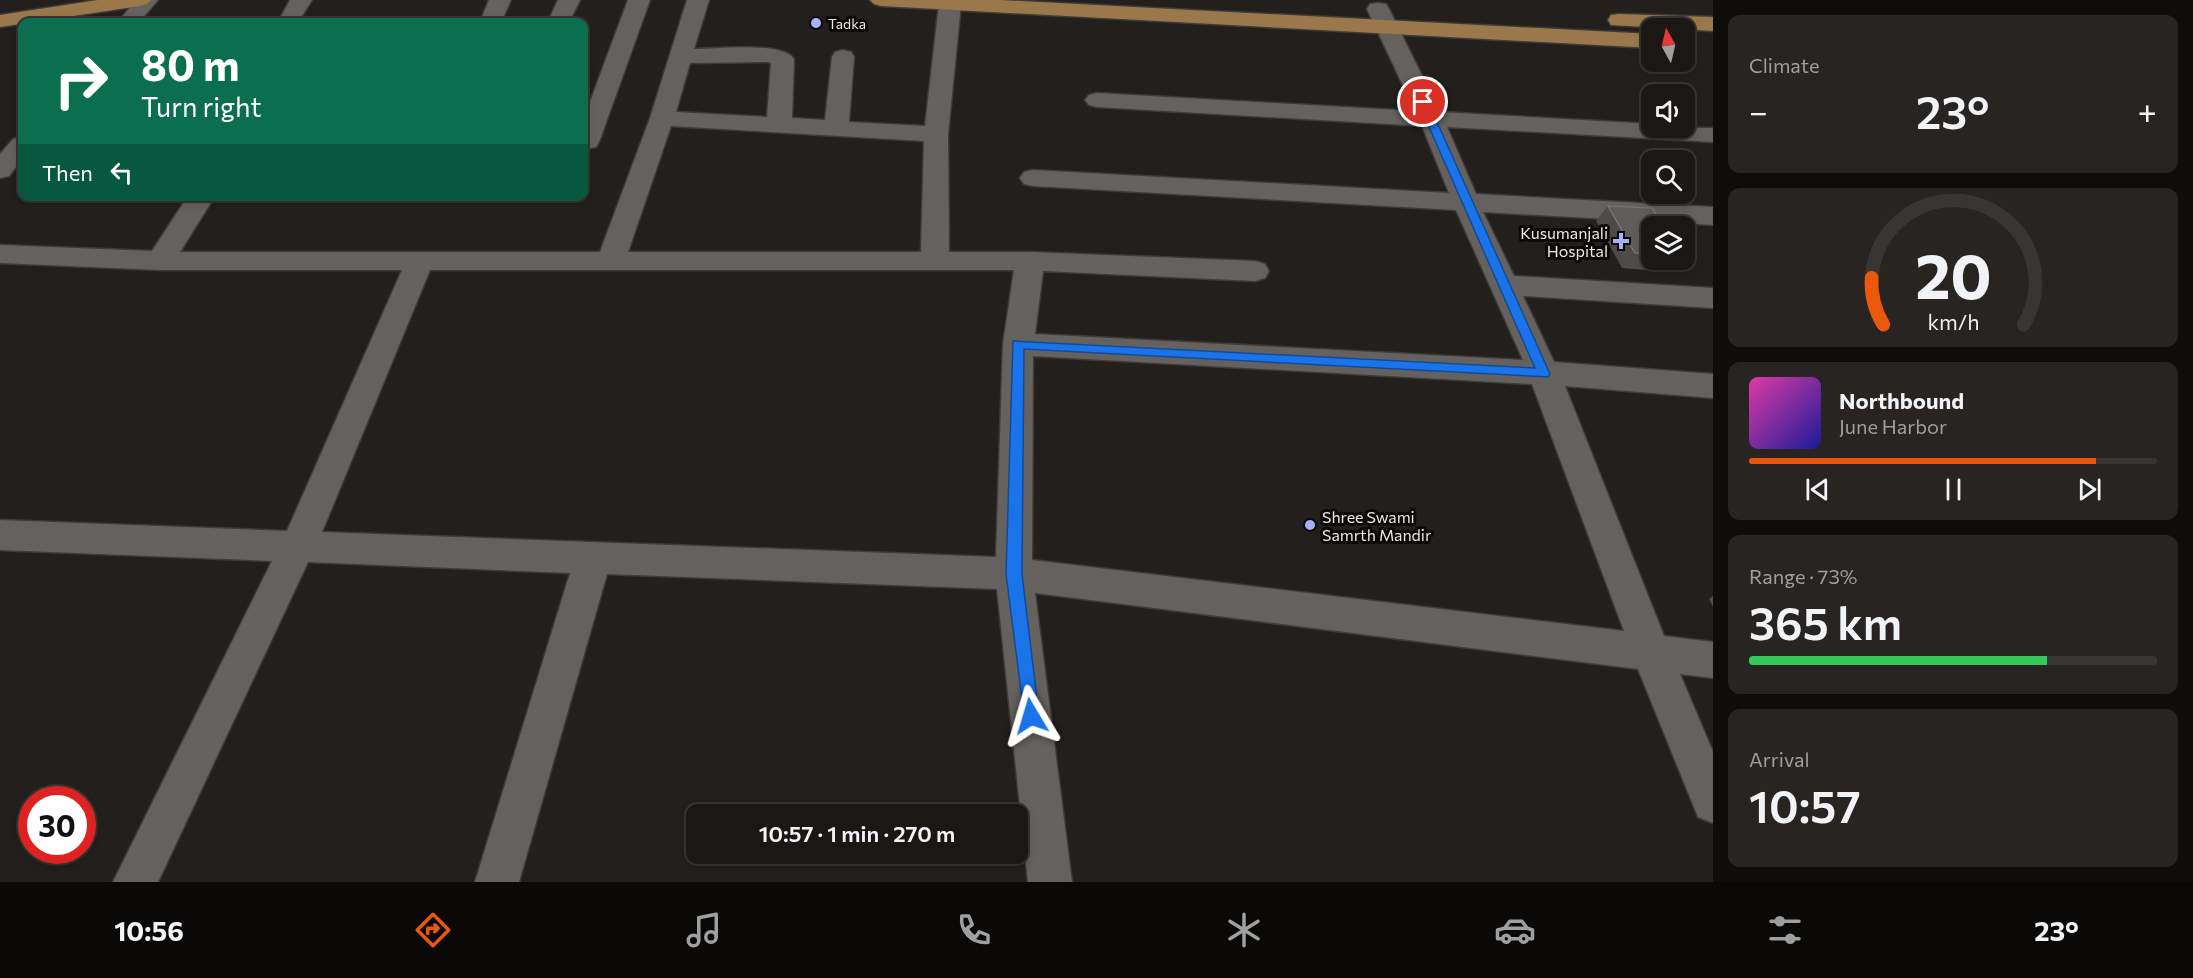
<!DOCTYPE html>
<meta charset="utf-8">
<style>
body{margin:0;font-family:Commissioner,sans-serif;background:#272422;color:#f1f3f6;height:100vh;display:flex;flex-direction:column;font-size:22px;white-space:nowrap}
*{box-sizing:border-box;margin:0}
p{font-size:20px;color:#9f9fa0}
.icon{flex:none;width:33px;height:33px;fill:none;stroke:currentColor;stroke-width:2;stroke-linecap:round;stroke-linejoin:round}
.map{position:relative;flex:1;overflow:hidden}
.drawer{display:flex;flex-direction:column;gap:15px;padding:15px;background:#0e0d0c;width:480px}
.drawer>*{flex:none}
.guide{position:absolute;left:18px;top:18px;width:570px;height:183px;border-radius:12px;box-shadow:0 3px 9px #0003,0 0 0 2px #383634;background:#0b6e4f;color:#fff;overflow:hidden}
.needle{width:39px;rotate:352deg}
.buttons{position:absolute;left:1641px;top:18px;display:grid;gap:12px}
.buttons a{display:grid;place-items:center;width:54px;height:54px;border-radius:12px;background:#1a1715;box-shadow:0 3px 9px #0003,0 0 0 2px #383634;font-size:30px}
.speed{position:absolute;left:18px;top:786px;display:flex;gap:12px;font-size:30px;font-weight:700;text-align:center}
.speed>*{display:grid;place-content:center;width:78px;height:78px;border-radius:50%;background:#1a1715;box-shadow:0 3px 9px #0003,0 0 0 2px #383634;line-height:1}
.speed .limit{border:9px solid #d22;background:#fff;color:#111}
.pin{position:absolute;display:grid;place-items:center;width:51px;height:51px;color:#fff;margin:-26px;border:3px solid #fff;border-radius:50%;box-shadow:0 2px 6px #0007}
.me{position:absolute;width:66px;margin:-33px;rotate:353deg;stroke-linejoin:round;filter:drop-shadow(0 0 4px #0008)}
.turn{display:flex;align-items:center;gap:21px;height:126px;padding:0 24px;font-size:27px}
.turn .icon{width:78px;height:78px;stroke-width:2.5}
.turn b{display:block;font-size:42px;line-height:51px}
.then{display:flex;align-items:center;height:57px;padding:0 24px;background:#0003;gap:12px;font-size:22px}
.big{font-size:45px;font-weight:600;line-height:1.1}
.drawer .tile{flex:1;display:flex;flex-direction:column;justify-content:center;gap:9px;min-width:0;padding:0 21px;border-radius:12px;background:#272422}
.drawer .dial{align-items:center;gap:0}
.dial svg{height:156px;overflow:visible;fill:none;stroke:#383634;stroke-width:7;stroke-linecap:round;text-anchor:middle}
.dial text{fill:#f1f3f6;stroke:none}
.song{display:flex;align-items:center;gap:18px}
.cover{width:72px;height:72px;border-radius:9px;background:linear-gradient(135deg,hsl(320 70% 55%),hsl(240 70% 35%))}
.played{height:6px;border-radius:3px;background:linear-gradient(90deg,#ea580c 85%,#383634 85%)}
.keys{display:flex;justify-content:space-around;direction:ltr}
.heat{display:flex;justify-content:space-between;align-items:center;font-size:33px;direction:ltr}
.charge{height:9px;border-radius:4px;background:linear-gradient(90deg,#34c759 73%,#383634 0)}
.trip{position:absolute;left:686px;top:804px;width:342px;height:60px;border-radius:12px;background:#1a1715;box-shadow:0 3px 9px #0003,0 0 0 2px #383634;font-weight:600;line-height:60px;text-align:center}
.tab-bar{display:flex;height:96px;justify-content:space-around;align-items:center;background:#0a0908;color:#9f9fa0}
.tab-bar .icon{width:42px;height:42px}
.tab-bar .current{color:#ea580c}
.tab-bar b{font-size:27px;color:#f1f3f6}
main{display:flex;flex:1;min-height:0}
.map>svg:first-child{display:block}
</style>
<main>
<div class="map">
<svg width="1713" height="882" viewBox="0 0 1713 882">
<rect width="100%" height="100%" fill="#221f1c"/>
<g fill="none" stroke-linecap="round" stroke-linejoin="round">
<defs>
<g id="street">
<path d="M136,0H158L139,22H118Z"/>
<path d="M290,0H312L298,22H278Z"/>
<path d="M489,0H511L501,22H480Z"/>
<path d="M558,0H580L569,22H548Z"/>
<path d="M628,0H650L599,142L596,147L584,149V118Z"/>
<path d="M687,0H709L694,49C715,49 782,41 794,59L792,118L825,120L832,57L835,52L843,50L851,52L854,57L849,122L925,126L939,4L942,0H958L961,4L948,134L949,252H1030L1255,261L1265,264L1269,271L1265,278L1255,281L1043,271L1035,334L1523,360L1456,210L1033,186L1024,184L1020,178L1024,172L1033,170L1449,193L1422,126L1097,107L1089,105L1085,100L1089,95L1097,93L1415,111L1367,9L1370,4L1378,3L1386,4L1389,9L1440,112L1652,124V128H1713V142L1447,127L1476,194L1713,207V225L1483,212L1514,276L1713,288V308L1523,296L1554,362L1713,374V398L1565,386L1664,636L1713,642V678L1680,674L1713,752V823L1698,817L1638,669L1035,593L1072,882H1028L997,589L607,574L519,882H475L570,573L308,562L158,882H113L272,561L0,550V520L287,531L402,270H160L0,263V245L152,251L188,196H215L180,252H600L650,118ZM768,62L771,63L767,117L676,112L690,63ZM671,126L924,141L921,252H628ZM430,270H1014L1003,344L996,557L322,532ZM1033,356L1532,384L1624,631L1032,560Z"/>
<path d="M22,137V159L9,176L0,178V154L13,139Z"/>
</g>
<g id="primary">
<path d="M98,0H151L147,4L140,6L0,27V15Z"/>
<path d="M870,0H1001L1652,34V48L881,6L874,4Z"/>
<path d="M1619,14L1713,17V31L1611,25L1608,20L1611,15Z"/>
</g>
</defs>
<use href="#street" stroke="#3d3a38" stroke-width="3"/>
<use href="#primary" stroke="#3d3a38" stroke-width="3"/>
<use href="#street" fill="#65615e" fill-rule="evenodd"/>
<use href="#primary" fill="#9a784b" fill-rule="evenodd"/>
</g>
<g fill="#4e4b48">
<path d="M1608,206L1652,226V260H1678L1668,272L1622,268L1596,221Z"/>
<path d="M1713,596V607L1709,599Z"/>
</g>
<path fill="#5f5c59" stroke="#75726f" stroke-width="1.5" d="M1608,206L1652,208L1663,226H1652V254L1635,253Z"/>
<path fill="#1a73e8" stroke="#114b97" stroke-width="1.5" d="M1423,99L1428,102L1550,374L1548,377L1024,349L1022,574L1039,716L1037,722L1031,724L1025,722L1006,574L1013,341L1535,368L1418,102Z"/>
<g fill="#a6b1fc" stroke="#0b0908" stroke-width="2">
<circle cx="816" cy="23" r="6"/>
<path d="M1618 232h6v6h6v6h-6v6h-6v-6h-6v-6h6z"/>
<circle cx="1310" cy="525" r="6"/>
</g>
<g text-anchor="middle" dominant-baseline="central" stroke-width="6" stroke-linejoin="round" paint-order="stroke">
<g font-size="14" fill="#ebe9e7" stroke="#0b0908" text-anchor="start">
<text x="828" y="23">Tadka</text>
</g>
<g font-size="16" fill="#ebe9e7" stroke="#0b0908" text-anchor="end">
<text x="1608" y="232">Kusumanjali<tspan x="1608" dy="18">Hospital</tspan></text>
<text x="1322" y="516" text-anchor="start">Shree Swami<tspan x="1322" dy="18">Samrth Mandir</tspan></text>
</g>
</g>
</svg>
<div class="buttons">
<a><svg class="needle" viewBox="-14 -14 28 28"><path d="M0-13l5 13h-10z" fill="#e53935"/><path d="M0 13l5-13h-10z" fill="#9f9fa0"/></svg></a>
<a><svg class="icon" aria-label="sound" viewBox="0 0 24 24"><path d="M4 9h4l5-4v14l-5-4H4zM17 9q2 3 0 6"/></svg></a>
<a><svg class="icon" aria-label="search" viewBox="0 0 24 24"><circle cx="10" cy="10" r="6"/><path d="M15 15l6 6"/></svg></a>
<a><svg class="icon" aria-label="layers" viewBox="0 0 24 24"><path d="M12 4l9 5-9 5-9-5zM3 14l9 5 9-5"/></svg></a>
</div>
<div class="speed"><div class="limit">30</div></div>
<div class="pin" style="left:1423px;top:102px;background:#d93025"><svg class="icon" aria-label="arrive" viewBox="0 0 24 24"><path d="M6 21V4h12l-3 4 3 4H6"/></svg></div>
<svg class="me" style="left:1031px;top:716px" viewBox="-20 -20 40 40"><path d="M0-17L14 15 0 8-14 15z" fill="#1a73e8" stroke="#fff" stroke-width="4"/></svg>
<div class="trip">10:57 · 1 min · 270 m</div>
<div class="guide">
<div class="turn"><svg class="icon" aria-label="right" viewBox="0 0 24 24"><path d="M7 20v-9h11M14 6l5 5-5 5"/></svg><div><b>80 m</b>Turn right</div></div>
<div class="then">Then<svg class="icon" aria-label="left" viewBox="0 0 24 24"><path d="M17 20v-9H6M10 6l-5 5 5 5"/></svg></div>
</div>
</div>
<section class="drawer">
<div class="tile"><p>Climate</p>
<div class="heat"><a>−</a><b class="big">23°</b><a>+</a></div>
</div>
<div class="tile dial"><svg viewBox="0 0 100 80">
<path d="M14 69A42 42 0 1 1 86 69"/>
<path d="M14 69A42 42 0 0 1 8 45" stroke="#ea580c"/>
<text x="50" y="56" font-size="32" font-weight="700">20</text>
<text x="50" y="72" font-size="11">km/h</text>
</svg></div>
<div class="tile">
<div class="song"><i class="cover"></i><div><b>Northbound</b><p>June Harbor</p></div></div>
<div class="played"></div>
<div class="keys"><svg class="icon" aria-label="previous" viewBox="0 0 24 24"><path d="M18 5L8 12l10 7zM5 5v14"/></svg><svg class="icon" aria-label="pause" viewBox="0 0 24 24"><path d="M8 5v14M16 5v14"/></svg><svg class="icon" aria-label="next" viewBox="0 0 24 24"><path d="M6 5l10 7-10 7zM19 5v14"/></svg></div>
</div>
<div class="tile"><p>Range · 73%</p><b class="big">365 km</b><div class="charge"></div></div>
<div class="tile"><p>Arrival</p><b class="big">10:57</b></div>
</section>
</main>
<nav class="tab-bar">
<b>10:56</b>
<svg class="icon current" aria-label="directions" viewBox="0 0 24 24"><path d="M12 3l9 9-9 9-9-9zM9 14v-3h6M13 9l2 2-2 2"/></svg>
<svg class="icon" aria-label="music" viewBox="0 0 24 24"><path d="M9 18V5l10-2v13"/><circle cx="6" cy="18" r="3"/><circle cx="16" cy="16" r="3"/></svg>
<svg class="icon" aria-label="phone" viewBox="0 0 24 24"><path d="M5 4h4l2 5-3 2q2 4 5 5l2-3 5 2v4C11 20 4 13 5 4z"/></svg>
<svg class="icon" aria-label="climate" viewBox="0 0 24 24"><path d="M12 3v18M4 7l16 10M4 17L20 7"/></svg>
<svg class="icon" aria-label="car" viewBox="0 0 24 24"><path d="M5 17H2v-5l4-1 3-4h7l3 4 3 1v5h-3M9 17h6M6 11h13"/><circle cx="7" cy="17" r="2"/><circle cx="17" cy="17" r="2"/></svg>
<svg class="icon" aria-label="filters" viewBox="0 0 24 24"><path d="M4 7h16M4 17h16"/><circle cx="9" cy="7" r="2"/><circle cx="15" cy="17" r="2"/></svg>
<b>23°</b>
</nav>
